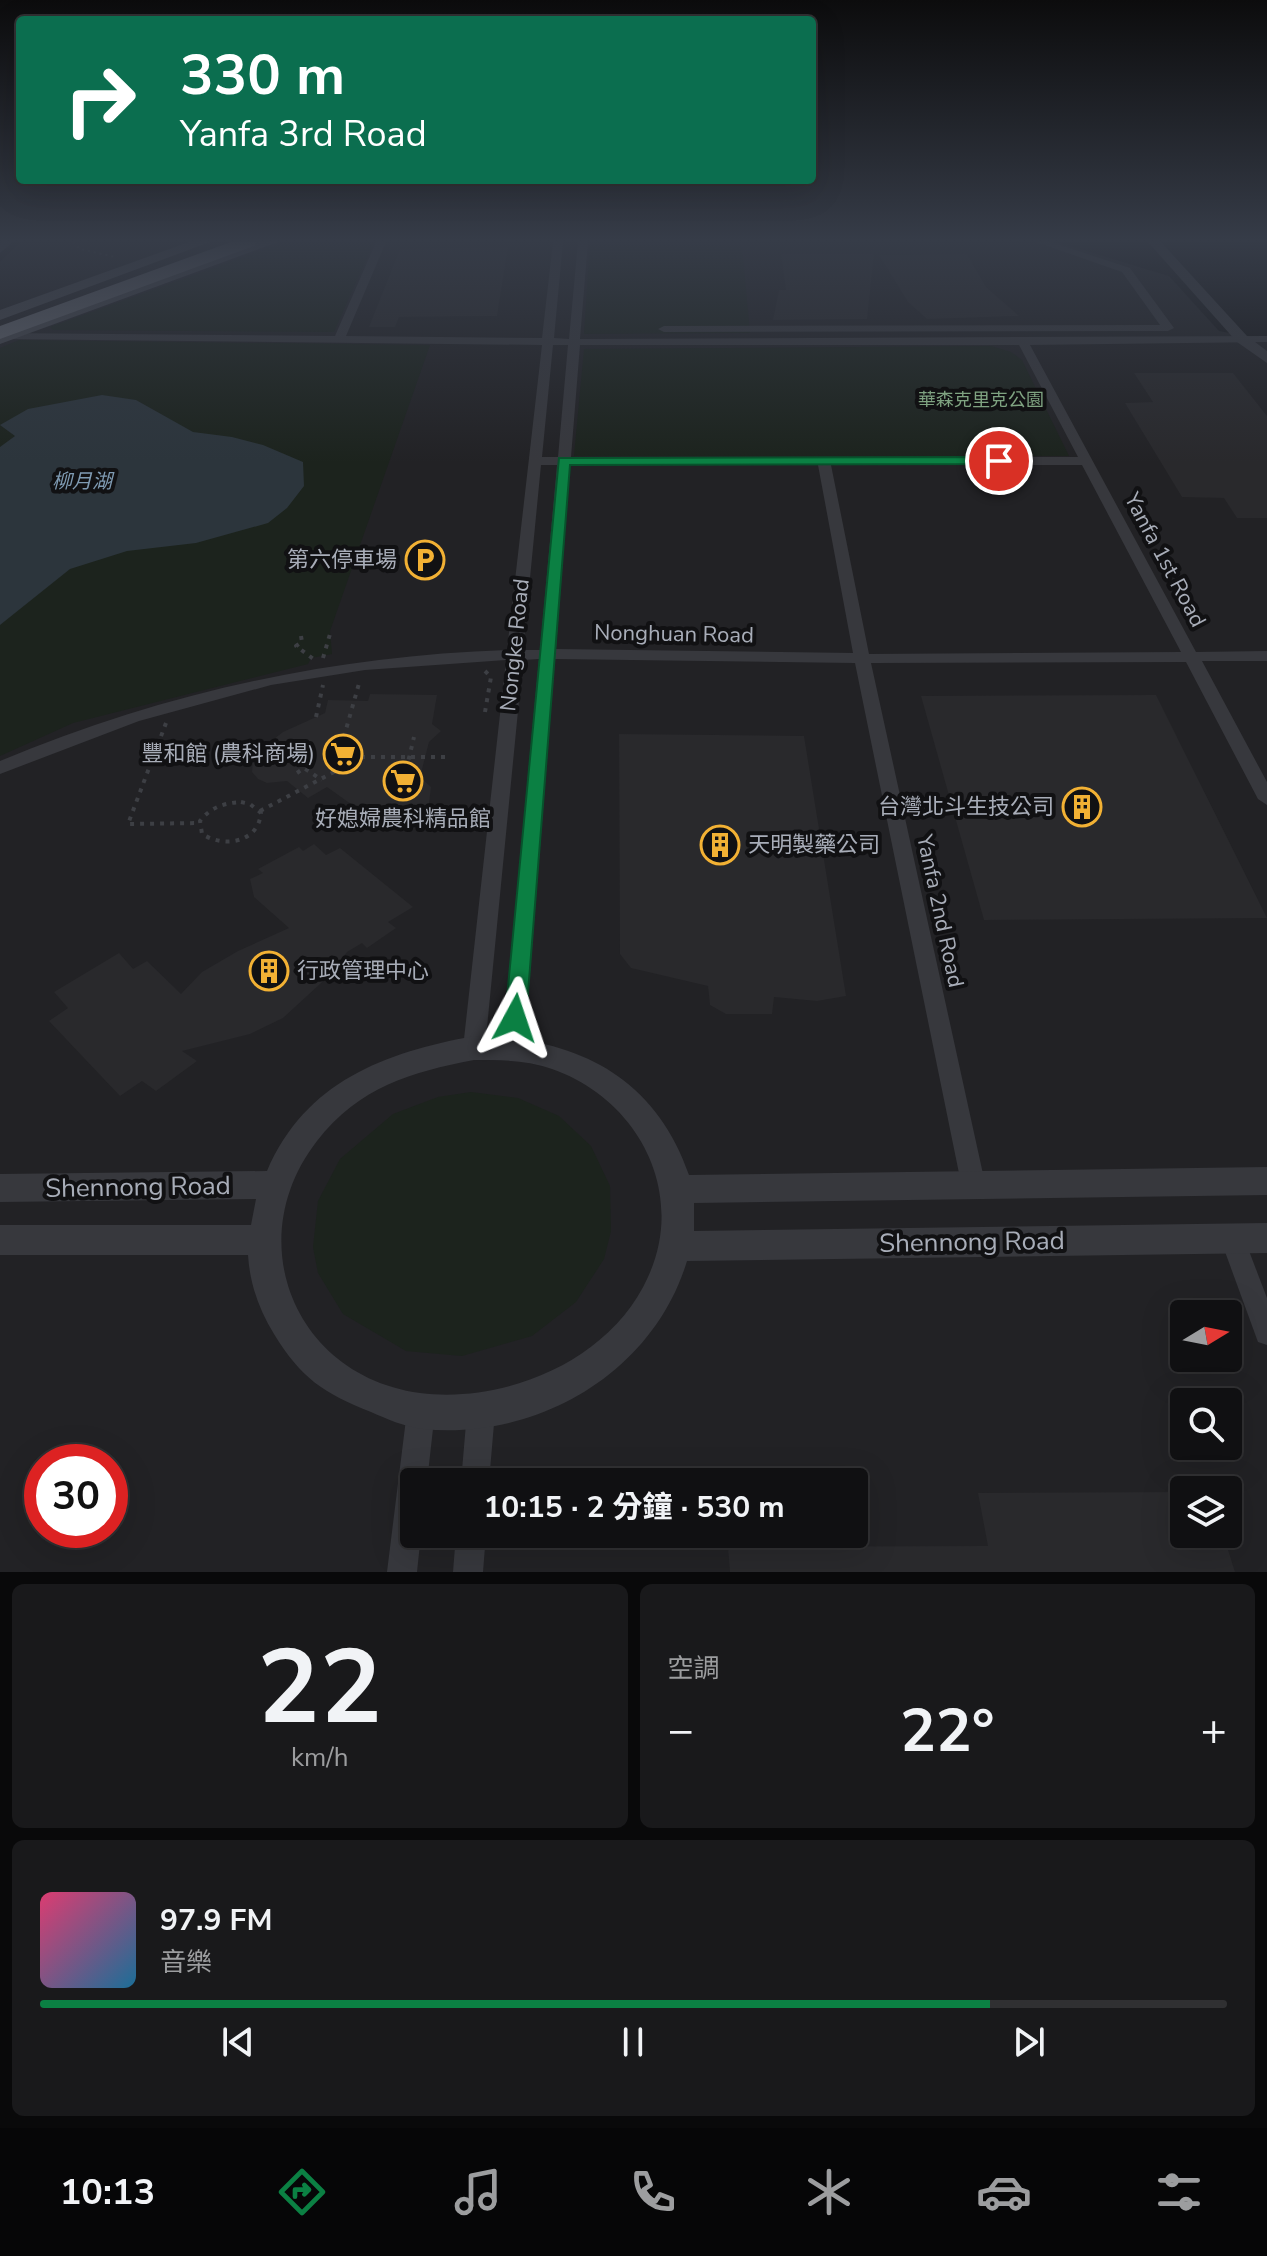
<!DOCTYPE html>
<html lang="zh-TW">
<meta charset="utf-8">
<style>
body{margin:0;font-family:"Nunito Sans","Noto Sans TC",sans-serif;background:#19191b;color:#f1f3f6;height:100vh;display:flex;flex-direction:column;font-size:30px;white-space:nowrap}
*{box-sizing:border-box;margin:0}
p{font-size:26px;color:#9c9d9f}
.icon{flex:none;width:44px;height:44px;fill:none;stroke:currentColor;stroke-width:2;stroke-linecap:round;stroke-linejoin:round}
.map{position:relative;height:1572px;overflow:hidden}
.side{display:flex;flex-direction:column;gap:12px;padding:12px;background:#09090a;flex:1}
.side>*{flex:none}
.guide{position:absolute;left:16px;top:16px;width:800px;height:168px;border-radius:8px;box-shadow:0 8px 32px #0002,0 0 0 2px #303032;background:#0b6e4f;color:#fff;overflow:hidden}
.needle{width:52px;rotate:80deg}
.fabs{position:absolute;left:1170px;top:1300px;display:grid;gap:16px}
.fabs a{display:grid;place-items:center;width:72px;height:72px;border-radius:8px;background:#101012;box-shadow:0 8px 32px #0002,0 0 0 2px #303032;font-size:40px}
.speed{position:absolute;left:24px;top:1444px;display:flex;gap:16px;font-size:40px;font-weight:700;text-align:center}
.speed>*{display:grid;place-content:center;width:104px;height:104px;border-radius:50%;background:#101012;box-shadow:0 8px 32px #0002,0 0 0 2px #303032;line-height:1}
.speed .limit{border:12px solid #d22;background:#fff;color:#111}
.pin{position:absolute;display:grid;place-items:center;width:68px;height:68px;color:#fff;margin:-34px;border:4px solid #fff;border-radius:50%;box-shadow:0 2px 8px #0007}
.me{position:absolute;width:88px;margin:-44px;rotate:5deg;stroke-linejoin:round;filter:drop-shadow(0 0 6px #0008)}
.turn{display:flex;align-items:center;gap:28px;height:168px;padding:0 32px;font-size:36px}
.turn .icon{width:104px;height:104px;stroke-width:2.5}
.turn b{display:block;font-size:56px;line-height:68px}
.big{font-size:60px;font-weight:700;line-height:1.1}
.side .tile{flex:1;display:flex;flex-direction:column;justify-content:center;gap:12px;min-width:0;padding:0 28px;border-radius:12px;background:#19191b}
.side .dial{align-items:center;gap:0}
.dial b{font-size:104px;line-height:1}
.song{display:flex;align-items:center;gap:24px}
.cover{width:96px;height:96px;border-radius:12px;background:linear-gradient(135deg,hsl(340 70% 55%),hsl(200 70% 35%))}
.played{height:8px;border-radius:4px;background:linear-gradient(90deg,#0b8043 80%,#303032 80%)}
.keys{display:flex;justify-content:space-around;direction:ltr}
.heat{display:flex;justify-content:space-between;align-items:center;font-size:44px;direction:ltr}
.side .tiles{flex:1;display:grid;gap:12px;grid-template-columns:1fr 1fr}
.tile:last-child{grid-column:span 2}
.trip{position:absolute;left:400px;top:1468px;width:468px;height:80px;border-radius:8px;background:#101012;box-shadow:0 8px 32px #0002,0 0 0 2px #303032;font-weight:700;line-height:80px;text-align:center}
.tabs{display:flex;height:128px;justify-content:space-around;align-items:center;background:#060607;color:#9c9d9f}
.tabs .icon{width:56px;height:56px}
.tabs .selected{color:#0b8043}
.tabs b{font-size:36px;color:#f1f3f6}
.map>svg:first-child{display:block}
</style>
<div class="map">
<svg width="1267" height="1572" viewBox="0 0 1267 1572">
<rect width="100%" height="100%" fill="#161618"/>
<path fill="#222225" fill-rule="evenodd" d="M20,242H1057L1169,276L1219,331L1267,340V1572H0V262ZM1184,1314H1228V1358H1184ZM1184,1402H1228V1446H1184ZM42,1462H110V1530H42ZM414,1482H854V1534H414ZM1184,1490H1228V1534H1184Z"/>
<g fill="#1c231d">
<path d="M285,242H374L334,332L53,330L50,327Z"/>
<path d="M590,244L742,246L750,333L584,334Z"/>
<path d="M19,340L430,345L330,631L332,654L311,658L308,664L73,723L0,756V348Z"/>
<path d="M991,346L1011,352L1022,360L1069,456H574L584,349Z"/>
<path d="M471,1092L518,1098L559,1116L591,1146L610,1186L611,1231L604,1259L576,1302L532,1336L462,1356L406,1351L343,1314L318,1273L313,1247L318,1201L340,1159L393,1114L438,1097Z"/>
</g>
<path fill="#2c353c" d="M102,395L136,400L193,432L232,437L263,445L303,462L304,486L287,508L268,523L196,543L127,551L70,569L0,625V447L15,436L0,425L28,409Z"/>
<g fill="#29292c">
<path d="M508,247L497,316L399,317L395,327H369L400,249Z"/>
<path d="M781,254H874L867,319L773,320L779,290H786Z"/>
<path d="M967,254L986,287L1019,316L927,319L908,302L879,255Z"/>
<path d="M1134,373H1233L1267,416V518H1237L1224,498L1182,497L1125,403L1153,402Z"/>
<path d="M370,694L437,695L432,724L441,731L429,742L420,777L431,787L428,812L387,811L383,827L350,826L355,807L327,787L308,798L287,781L267,783L258,779L252,772L253,761L265,746L283,732L325,713L328,700L368,701Z"/>
<path d="M1156,695L1267,918L984,920L921,696Z"/>
<path d="M619,734L804,736L846,996L817,1001L774,997L772,1014H726L710,1005L708,986L631,968L620,954Z"/>
<path d="M314,844L326,855L340,848L413,907L388,922L396,928L367,948L362,943L347,952L332,973L283,1018L250,1034L182,1051L197,1061L156,1091L142,1081L120,1096L49,1021L68,1008L54,992L119,953L133,969L147,961L181,994L202,972L238,951L289,928L254,897L250,879L263,873L258,869L299,847L303,851Z"/>
<path d="M1184,1492V1534H1223L1235,1572H730L728,1547L988,1546L978,1493Z"/>
</g>
<g fill="none" stroke-linecap="round" stroke-linejoin="round">
<path stroke="#3d3f44" stroke-width="2" stroke-dasharray="2 4" stroke-linecap="butt" d="M73,242L80,249L115,257"/>
<g stroke="#3d3f44" stroke-width="4" stroke-dasharray="4 6" stroke-linecap="butt">
<path d="M301,636L302,642L296,646L316,661"/>
<path d="M323,658L330,634"/>
<path d="M485,671L491,677L485,712"/>
<path d="M316,717L323,685"/>
<path d="M166,723L128,824L200,823"/>
<path d="M341,757H451"/>
<path d="M297,773L304,768L322,780"/>
<path d="M404,779L414,737"/>
<path d="M241,802L250,804L261,813C258,843 224,848 202,834L200,821C211,807 224,803 241,802Z"/>
<path d="M260,811L334,772L360,680"/>
</g>
<g fill="#37383d" fill-rule="evenodd">
<path d="M2,242H13L0,253V244Z"/>
<path d="M376,242H386L346,336L542,338L553,242H563L554,338L569,339L578,242H588L580,339L1267,336V342L1030,345L1196,652L1267,651V661H1202L1267,782V805L1258,799L1186,662L871,663L985,1183L982,1190L973,1193L964,1190L961,1183L855,663L555,659L524,1049L521,1055L513,1058L505,1055L502,1049L539,659L523,660L485,1048L482,1054L474,1057L466,1054L463,1048L506,660L365,670L271,685L139,721L0,774V761C163,693 330,656 507,650L542,345L0,339V333L335,336ZM553,345H568L558,457H542ZM580,345H1019L1078,457H571ZM541,465H557L540,650H523ZM570,465H818L853,653L556,649ZM831,465H1082L1181,652L869,654Z"/>
<path d="M1036,242H1051L1130,268L1174,328L1168,331L664,332L658,329L664,326L1160,325L1122,272Z"/>
<path d="M1232,1227L1241,1230L1267,1298V1345L1258,1342L1220,1238L1223,1230Z"/>
<path d="M421,1397L431,1401L435,1411L427,1482H414V1534H421L417,1572H387L407,1411L411,1401Z"/>
<path d="M481,1398L491,1402L495,1412L489,1482H461L467,1412L471,1402Z"/>
<path d="M456,1534H486L483,1572H453Z"/>
</g>
<g fill="#37383d" fill-rule="evenodd">
<path d="M1148,242H1161L1247,336L1267,351V363L1237,342Z"/>
<path d="M474,1036C574,1037 655,1075 689,1175L1267,1167V1195L694,1203V1231L1267,1223V1253L687,1261C653,1373 538,1440 423,1429C405,1427 387,1419 371,1412C323,1393 301,1378 274,1334C259,1309 250,1285 248,1255H0V1225H251L256,1199L0,1202V1174L267,1171C306,1081 384,1053 474,1036ZM474,1060C500,1060 527,1060 552,1069C638,1099 687,1192 648,1277C611,1360 506,1404 420,1393C294,1376 240,1240 317,1141C359,1087 411,1072 474,1060Z"/>
</g>
<g fill="#45474d" fill-rule="evenodd">
<path d="M189,242H210L0,320V310Z"/>
<path d="M257,242H278L0,344V334Z"/>
</g>
<path fill="#63666e" fill-rule="evenodd" d="M231,242H257L254,246L0,339V326Z"/>
</g>
<linearGradient id="sky" x2="0" y2="1"><stop stop-color="#0c0c0d"/><stop offset="0.52" stop-color="#363c48"/><stop offset="1" stop-color="#363c48" stop-opacity="0"/></linearGradient>
<rect width="1267" height="462" fill="url(#sky)"/>
<path fill="#0b8043" stroke="#07532c" stroke-width="2" d="M999,457L1006,461L1004,464L570,465L526,1018L523,1024L515,1027L508,1024L505,1018L559,458Z"/>
<defs>
<symbol id="parking-ring" viewBox="-11 -11 22 22"><circle r="9.5" fill="#111113" stroke="#f2b134" stroke-width="1.5"/><path d="M-3.5-5.5H1a3.5 3.5 0 0 1 0 7H-1V5.5H-3.5ZM-1-3.4V-.6H.8a1.4 1.4 0 0 0 0-2.8Z" fill="#f2b134"/></symbol>
<symbol id="supermarket-ring" viewBox="-11 -11 22 22"><circle r="9.5" fill="#111113" stroke="#f2b134" stroke-width="1.5"/><path d="M-6-5.5h2.5l.6 2H6L4.5 2H-2.5L-4.4-4H-6ZM-1.5 3.2a1.3 1.3 0 1 0 .1 0ZM3 3.2a1.3 1.3 0 1 0 .1 0Z" fill="#f2b134"/></symbol>
<symbol id="building-ring" viewBox="-11 -11 22 22"><circle r="9.5" fill="#111113" stroke="#f2b134" stroke-width="1.5"/><path d="M-4-6H4V6H1V3H-1V6H-4ZM-2.5-4.3h1.7v1.8h-1.7ZM.8-4.3h1.7v1.8H.8ZM-2.5-1h1.7V.8h-1.7ZM.8-1h1.7V.8H.8Z" fill="#f2b134"/></symbol>
</defs>
<g fill-rule="evenodd">
<use href="#parking-ring" x="403" y="538" width="44" height="44"/>
<use href="#supermarket-ring" x="321" y="732" width="44" height="44"/>
<use href="#supermarket-ring" x="381" y="759" width="44" height="44"/>
<use href="#building-ring" x="1060" y="785" width="44" height="44"/>
<use href="#building-ring" x="698" y="823" width="44" height="44"/>
<use href="#building-ring" x="247" y="949" width="44" height="44"/>
</g>
<g text-anchor="middle" dominant-baseline="central" stroke-width="8" stroke-linejoin="round" paint-order="stroke">
<g font-size="18" fill="#7fa381" stroke="#111113">
<text x="981" y="400">華森克里克公園</text>
</g>
<g font-size="20" font-style="italic" fill="#7f9bb3" stroke="#111113">
<text x="82" y="481">柳月湖</text>
</g>
<g font-size="22" fill="#a8adb8" stroke="#111113" text-anchor="end">
<text x="397" y="560">第六停車場</text>
<text x="315" y="754">豐和館 (農科商場)</text>
<text x="1054" y="807">台灣北斗生技公司</text>
<text x="403" y="819" text-anchor="middle">好媳婦農科精品館</text>
<text x="748" y="845" text-anchor="start">天明製藥公司</text>
<text x="297" y="971" text-anchor="start">行政管理中心</text>
</g>
<g font-size="22" fill="#a8adb8" stroke="#111113">
<text transform="translate(1165 560) rotate(62)">Yanfa 1st Road</text>
<text transform="translate(674 634) rotate(1)">Nonghuan Road</text>
<text transform="translate(515 645) rotate(-84)">Nongke Road</text>
<text transform="translate(940 911) rotate(78)">Yanfa 2nd Road</text>
</g>
<g font-size="26" fill="#a8adb8" stroke="#111113">
<text transform="translate(138 1187) rotate(-1)">Shennong Road</text>
<text transform="translate(972 1242) rotate(-1)">Shennong Road</text>
</g>
</g>
</svg>
<div class="fabs">
<a><svg class="needle" viewBox="-14 -14 28 28"><path d="M0-13l5 13h-10z" fill="#e53935"/><path d="M0 13l5-13h-10z" fill="#9c9d9f"/></svg></a>
<a><svg class="icon" aria-label="search" viewBox="0 0 24 24"><circle cx="10" cy="10" r="6"/><path d="M15 15l6 6"/></svg></a>
<a><svg class="icon" aria-label="layers" viewBox="0 0 24 24"><path d="M12 4l9 5-9 5-9-5zM3 14l9 5 9-5"/></svg></a>
</div>
<div class="speed"><div class="limit">30</div></div>
<div class="pin" style="left:999px;top:461px;background:#d93025"><svg class="icon" aria-label="arrive" viewBox="0 0 24 24"><path d="M6 21V4h12l-3 4 3 4H6"/></svg></div>
<svg class="me" style="left:515px;top:1018px" viewBox="-20 -20 40 40"><path d="M0-17L14 15 0 8-14 15z" fill="#0b8043" stroke="#fff" stroke-width="4"/></svg>
<div class="trip">10:15 · 2 分鐘 · 530 m</div>
<div class="guide">
<div class="turn"><svg class="icon" aria-label="right" viewBox="0 0 24 24"><path d="M7 20v-9h11M14 6l5 5-5 5"/></svg><div><b>330 m</b>Yanfa 3rd Road</div></div>
</div>
</div>
<section class="side">
<div class="tiles">
<div class="tile dial"><b>22</b><p>km/h</p></div>
<div class="tile"><p>空調</p>
<div class="heat"><a>−</a><b class="big">22°</b><a>+</a></div>
</div>
<div class="tile">
<div class="song"><i class="cover"></i><div><b>97.9 FM</b><p>音樂</p></div></div>
<div class="played"></div>
<div class="keys"><svg class="icon" aria-label="previous" viewBox="0 0 24 24"><path d="M18 5L8 12l10 7zM5 5v14"/></svg><svg class="icon" aria-label="pause" viewBox="0 0 24 24"><path d="M8 5v14M16 5v14"/></svg><svg class="icon" aria-label="next" viewBox="0 0 24 24"><path d="M6 5l10 7-10 7zM19 5v14"/></svg></div>
</div>
</div>
</section>
<nav class="tabs">
<b>10:13</b>
<svg class="icon selected" aria-label="directions" viewBox="0 0 24 24"><path d="M12 3l9 9-9 9-9-9zM9 14v-3h6M13 9l2 2-2 2"/></svg>
<svg class="icon" aria-label="music" viewBox="0 0 24 24"><path d="M9 18V5l10-2v13"/><circle cx="6" cy="18" r="3"/><circle cx="16" cy="16" r="3"/></svg>
<svg class="icon" aria-label="phone" viewBox="0 0 24 24"><path d="M5 4h4l2 5-3 2q2 4 5 5l2-3 5 2v4C11 20 4 13 5 4z"/></svg>
<svg class="icon" aria-label="climate" viewBox="0 0 24 24"><path d="M12 3v18M4 7l16 10M4 17L20 7"/></svg>
<svg class="icon" aria-label="car" viewBox="0 0 24 24"><path d="M5 17H2v-5l4-1 3-4h7l3 4 3 1v5h-3M9 17h6M6 11h13"/><circle cx="7" cy="17" r="2"/><circle cx="17" cy="17" r="2"/></svg>
<svg class="icon" aria-label="filters" viewBox="0 0 24 24"><path d="M4 7h16M4 17h16"/><circle cx="9" cy="7" r="2"/><circle cx="15" cy="17" r="2"/></svg>
</nav>
